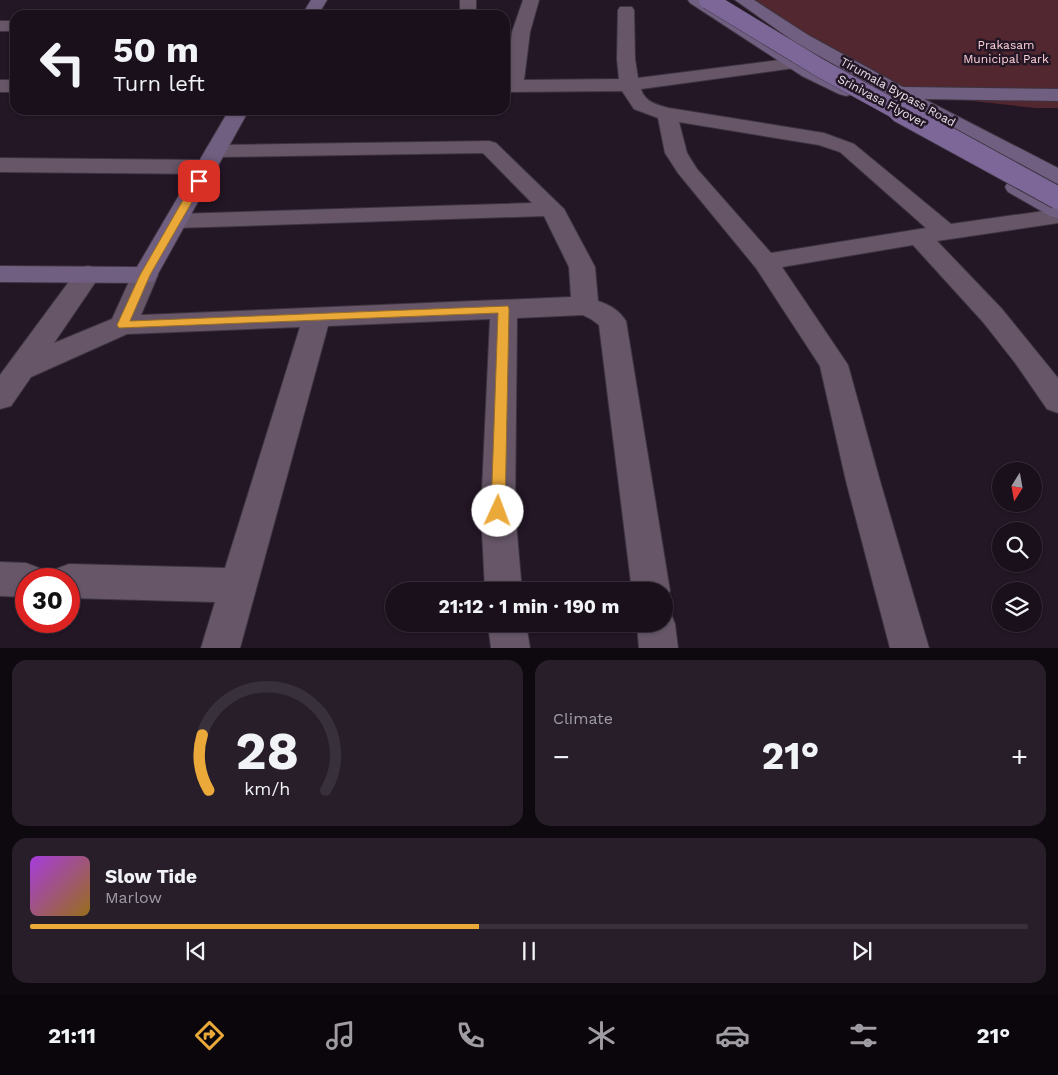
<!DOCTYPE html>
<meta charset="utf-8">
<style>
body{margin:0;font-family:"Work Sans",sans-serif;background:#271e29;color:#f1f3f6;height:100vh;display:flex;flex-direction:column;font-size:19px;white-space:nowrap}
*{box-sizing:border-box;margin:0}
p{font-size:16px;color:#9f9da3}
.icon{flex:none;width:28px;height:28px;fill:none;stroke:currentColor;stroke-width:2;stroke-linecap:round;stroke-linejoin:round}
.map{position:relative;height:648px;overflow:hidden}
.drawer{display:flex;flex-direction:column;gap:12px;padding:12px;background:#0e090f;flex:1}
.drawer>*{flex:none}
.hud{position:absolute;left:10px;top:10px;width:500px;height:105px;border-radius:15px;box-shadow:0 1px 4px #0004,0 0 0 1px #38303b;background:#1a101c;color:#f1f3f6;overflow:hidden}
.needle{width:32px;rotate:191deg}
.fabs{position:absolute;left:992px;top:462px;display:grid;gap:10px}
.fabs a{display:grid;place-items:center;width:50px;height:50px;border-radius:50%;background:#1a101c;box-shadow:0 1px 4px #0004,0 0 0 1px #38303b;font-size:25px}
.speed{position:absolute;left:15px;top:568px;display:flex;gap:10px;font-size:25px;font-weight:700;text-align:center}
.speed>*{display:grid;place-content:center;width:65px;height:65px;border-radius:50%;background:#1a101c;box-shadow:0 1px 4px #0004,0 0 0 1px #38303b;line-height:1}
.speed .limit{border:8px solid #d22;background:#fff;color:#111}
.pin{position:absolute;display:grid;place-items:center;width:42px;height:42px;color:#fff;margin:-21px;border-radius:10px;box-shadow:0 2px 8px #0006}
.me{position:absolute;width:55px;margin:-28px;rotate:2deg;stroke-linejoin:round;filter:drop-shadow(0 0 4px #0008)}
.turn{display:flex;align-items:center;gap:18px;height:105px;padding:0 20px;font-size:22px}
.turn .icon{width:65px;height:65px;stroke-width:2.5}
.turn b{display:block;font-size:35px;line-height:42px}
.big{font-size:38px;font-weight:700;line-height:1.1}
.drawer .tile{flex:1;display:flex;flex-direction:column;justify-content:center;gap:8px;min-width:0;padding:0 18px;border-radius:15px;background:#271e29}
.drawer .dial{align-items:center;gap:0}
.dial svg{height:130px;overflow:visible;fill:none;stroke:#38303b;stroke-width:7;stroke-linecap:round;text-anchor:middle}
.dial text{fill:#f1f3f6;stroke:none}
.song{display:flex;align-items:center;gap:15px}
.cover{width:60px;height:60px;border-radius:8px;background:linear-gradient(135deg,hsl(280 70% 55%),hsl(40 70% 35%))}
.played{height:5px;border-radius:2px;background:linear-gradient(90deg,#eba93a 45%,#38303b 45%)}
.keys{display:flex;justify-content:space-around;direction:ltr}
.heat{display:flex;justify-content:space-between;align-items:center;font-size:28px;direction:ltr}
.drawer .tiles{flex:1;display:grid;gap:12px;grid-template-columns:1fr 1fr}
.tile:last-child{grid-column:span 2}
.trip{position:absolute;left:385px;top:582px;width:288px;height:50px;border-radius:25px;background:#1a101c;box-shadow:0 1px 4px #0004,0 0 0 1px #38303b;font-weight:700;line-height:50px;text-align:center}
.tab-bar{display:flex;height:80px;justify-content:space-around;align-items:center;background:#0a060b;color:#9f9da3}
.tab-bar .icon{width:35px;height:35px}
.tab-bar .on{color:#eba93a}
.tab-bar b{font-size:22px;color:#f1f3f6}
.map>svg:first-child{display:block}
</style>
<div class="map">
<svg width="1058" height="648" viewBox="0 0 1058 648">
<rect width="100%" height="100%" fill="#231625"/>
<path fill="#522730" d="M751,0H1058V108H1035L900,93Z"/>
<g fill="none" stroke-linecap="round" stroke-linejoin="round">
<defs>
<g id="street">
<rect x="460" y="0" width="16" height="15"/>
<path d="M523,0H539L530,32L524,80L619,79L617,59L618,10L620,7H632L634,10L635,59L638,78L795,58L801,59L804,63L801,67L795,68L641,89C645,102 657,105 669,108L824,133L854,144L951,224L1058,209V223L937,241L1002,309L1058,378V413L1047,409L1016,364L983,322L913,245L782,267L848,365L880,481L929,648H890L846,481L820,366L756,268L678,173L665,153L658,118L634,109L622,91L505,92L512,32ZM679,122L819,145L840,152L926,228L771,253L697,169L687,153Z"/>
<rect x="0" y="21" width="15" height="10"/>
<rect x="0" y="80" width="15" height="12"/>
<path d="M489,141L496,143L564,209L595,267L598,301C610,305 619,310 626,321L670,591L664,603V591H632L599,325L591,319L583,315L517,318L515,511L522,591H485L481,511L490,319L328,326L240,648H201L215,602L69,598V579H52L56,569L69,564L225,568L300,327L127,334L31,377L11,406L0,409V375L79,268L88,266L97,268L101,274L54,343L112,319L132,275L136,269L145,267L154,269L158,275L141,315L571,297L569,267L544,216L176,228L168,226L164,221L168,216L176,214L532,203L483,153L216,157L208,156L205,151L208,146L216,145Z"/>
<path d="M0,158L207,160L215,162L218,167L215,172L207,174L0,172Z"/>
<path d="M0,562L26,563L39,568L44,579H26V597L0,596Z"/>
<path d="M664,609L670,611L675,624L678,648H639L637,624H664Z"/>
<path d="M488,624H526L530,648H491Z"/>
</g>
<g id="secondary">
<path d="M311,0H327L318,15H302Z"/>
<path d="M688,0H707L816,68L853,86L856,90L853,94L846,96L839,94L802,76L690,3Z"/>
<path d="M735,0H754L808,35L903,87L1058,89V101L924,99L1058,168V184L1050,182L905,104L796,43Z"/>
<path d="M229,110H249L154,281L145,283L0,282V266L137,267Z"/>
<path d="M1016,180L1024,182L1058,201V218L1050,216L1008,192L1005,187L1008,182Z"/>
</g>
</defs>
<use href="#street" stroke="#3d343f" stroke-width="2"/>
<use href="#secondary" stroke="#3d343f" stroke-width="2"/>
<use href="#street" fill="#665668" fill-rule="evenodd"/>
<use href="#secondary" fill="#715f81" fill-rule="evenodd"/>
<defs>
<path id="primary-bridge-far1" d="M708,0L820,68L902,113"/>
<path id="primary-bridge" d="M899,111L1058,198"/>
</defs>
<use href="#primary-bridge-far1" stroke="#3d343f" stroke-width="19" stroke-linecap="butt"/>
<use href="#primary-bridge" stroke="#3d343f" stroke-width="24" stroke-linecap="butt"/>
<use href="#primary-bridge-far1" stroke="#7d6799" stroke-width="18"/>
<use href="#primary-bridge" stroke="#7d6799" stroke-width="22"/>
</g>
<path fill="#eba93a" stroke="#996e26" d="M199,178L204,181L150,275L130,321L508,306L509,309L505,511L503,515L498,517L493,515L491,511L498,313L119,328L117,325L140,275L194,181Z"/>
<g text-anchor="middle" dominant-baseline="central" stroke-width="5" stroke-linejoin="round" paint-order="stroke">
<g font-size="12" fill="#fed0d7" stroke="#231625">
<text x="1006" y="45">Prakasam<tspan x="1006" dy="14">Municipal Park</tspan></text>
</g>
<g font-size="12" fill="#eae1eb" stroke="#231625">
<text transform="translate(898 92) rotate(29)">Tirumala Bypass Road</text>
<text transform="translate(882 101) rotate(28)">Srinivasa Flyover</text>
</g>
</g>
</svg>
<div class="fabs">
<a><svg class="needle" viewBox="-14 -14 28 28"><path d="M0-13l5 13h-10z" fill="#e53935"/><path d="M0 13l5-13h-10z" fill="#9f9da3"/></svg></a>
<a><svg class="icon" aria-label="search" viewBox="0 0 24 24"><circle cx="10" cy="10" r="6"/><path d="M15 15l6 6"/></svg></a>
<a><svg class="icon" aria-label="layers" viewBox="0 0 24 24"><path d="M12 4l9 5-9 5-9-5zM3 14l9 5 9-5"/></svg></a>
</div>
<div class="speed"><div class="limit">30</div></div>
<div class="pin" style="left:199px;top:181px;background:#d93025"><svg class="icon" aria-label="arrive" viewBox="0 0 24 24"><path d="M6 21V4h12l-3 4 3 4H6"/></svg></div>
<svg class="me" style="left:498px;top:511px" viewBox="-20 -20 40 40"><circle r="19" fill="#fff"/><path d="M0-13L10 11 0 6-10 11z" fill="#eba93a"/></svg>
<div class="trip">21:12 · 1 min · 190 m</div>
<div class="hud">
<div class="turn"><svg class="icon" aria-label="left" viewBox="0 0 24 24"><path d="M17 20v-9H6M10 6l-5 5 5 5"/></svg><div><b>50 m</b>Turn left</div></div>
</div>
</div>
<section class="drawer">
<div class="tiles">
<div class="tile dial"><svg viewBox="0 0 100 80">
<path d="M14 69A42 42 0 1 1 86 69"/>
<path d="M14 69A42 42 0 0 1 10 35" stroke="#eba93a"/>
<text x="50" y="56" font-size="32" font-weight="700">28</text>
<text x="50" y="72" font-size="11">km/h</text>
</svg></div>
<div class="tile"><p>Climate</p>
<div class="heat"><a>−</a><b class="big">21°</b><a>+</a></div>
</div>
<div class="tile">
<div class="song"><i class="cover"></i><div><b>Slow Tide</b><p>Marlow</p></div></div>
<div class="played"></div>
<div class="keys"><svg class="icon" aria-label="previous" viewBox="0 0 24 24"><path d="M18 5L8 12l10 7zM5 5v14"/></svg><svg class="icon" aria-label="pause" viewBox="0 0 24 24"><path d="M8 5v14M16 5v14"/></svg><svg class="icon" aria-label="next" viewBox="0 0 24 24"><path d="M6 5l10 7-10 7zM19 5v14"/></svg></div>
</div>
</div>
</section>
<nav class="tab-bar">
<b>21:11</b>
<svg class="icon on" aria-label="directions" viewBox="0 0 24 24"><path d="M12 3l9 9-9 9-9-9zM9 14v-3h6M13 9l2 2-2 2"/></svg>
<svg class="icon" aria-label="music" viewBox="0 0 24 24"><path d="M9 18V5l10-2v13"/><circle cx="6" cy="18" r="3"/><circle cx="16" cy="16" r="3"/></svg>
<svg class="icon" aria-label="phone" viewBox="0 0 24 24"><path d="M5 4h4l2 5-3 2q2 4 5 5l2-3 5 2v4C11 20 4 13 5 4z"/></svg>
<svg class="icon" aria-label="climate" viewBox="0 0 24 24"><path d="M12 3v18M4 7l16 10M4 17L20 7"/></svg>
<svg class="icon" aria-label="car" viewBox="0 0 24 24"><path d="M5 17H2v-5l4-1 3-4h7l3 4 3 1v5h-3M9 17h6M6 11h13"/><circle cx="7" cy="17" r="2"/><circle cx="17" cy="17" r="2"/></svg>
<svg class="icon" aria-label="filters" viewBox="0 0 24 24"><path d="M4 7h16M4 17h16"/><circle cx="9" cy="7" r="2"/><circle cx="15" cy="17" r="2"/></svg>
<b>21°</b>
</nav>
